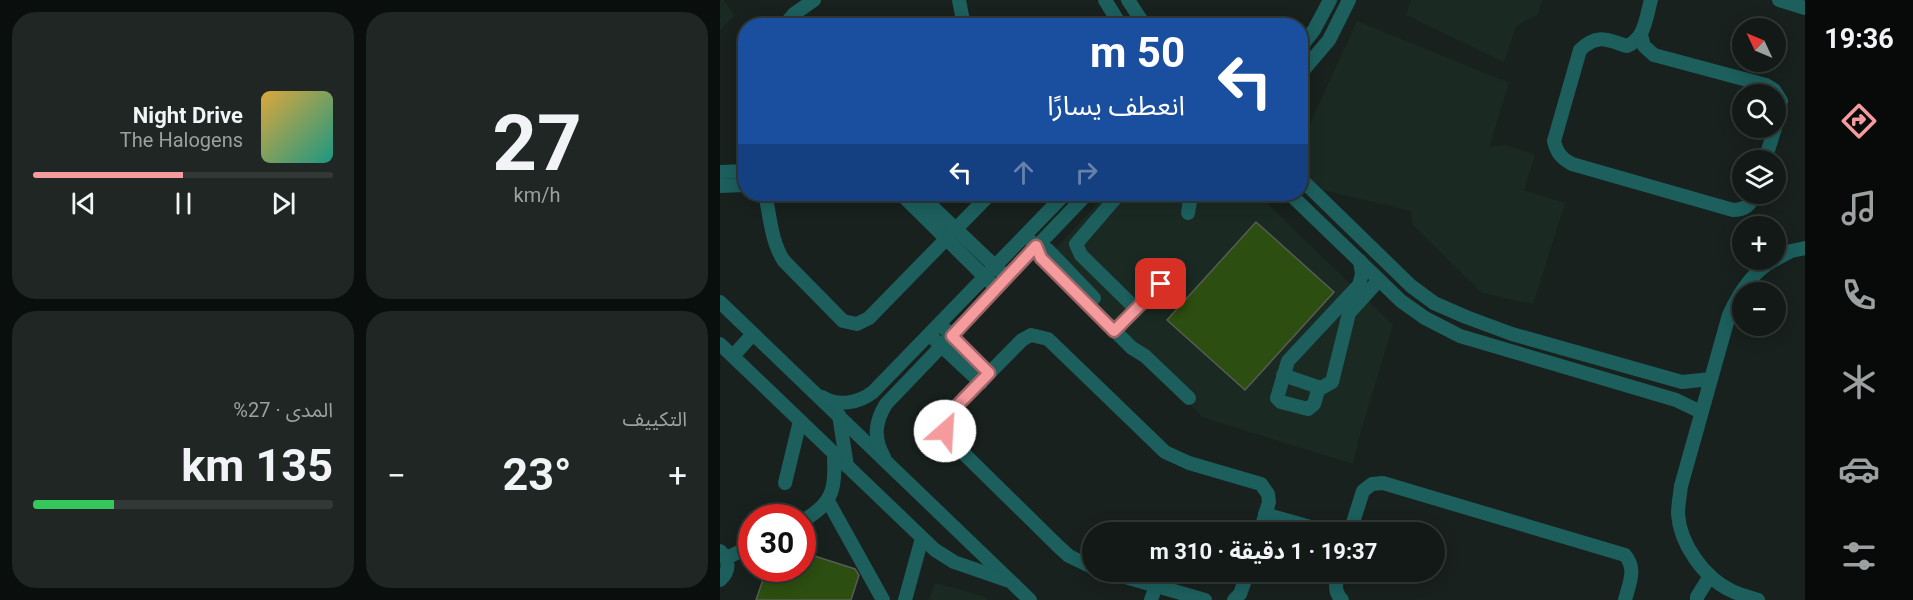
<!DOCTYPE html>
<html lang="ar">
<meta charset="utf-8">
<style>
body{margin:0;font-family:Roboto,"Noto Sans Arabic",sans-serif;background:#1f2623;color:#f1f3f6;direction:rtl;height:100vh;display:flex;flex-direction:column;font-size:22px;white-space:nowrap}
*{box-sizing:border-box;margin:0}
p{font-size:20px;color:#9ca0a1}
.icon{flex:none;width:33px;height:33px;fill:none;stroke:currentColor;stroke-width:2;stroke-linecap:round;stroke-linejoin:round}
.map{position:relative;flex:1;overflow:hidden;direction:ltr}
.details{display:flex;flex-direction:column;gap:12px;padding:12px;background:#0a0e0c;width:720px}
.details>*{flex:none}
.hud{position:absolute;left:18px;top:18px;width:570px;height:183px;border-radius:24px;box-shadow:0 3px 15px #0003,0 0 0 2px #313835;direction:rtl;background:#1a4fa0;color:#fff;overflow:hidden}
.needle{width:39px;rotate:314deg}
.fabs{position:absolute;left:1012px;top:18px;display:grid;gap:12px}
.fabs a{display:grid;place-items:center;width:54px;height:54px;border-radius:50%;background:#121916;box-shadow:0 3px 15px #0003,0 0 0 2px #313835;font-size:30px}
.speed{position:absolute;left:18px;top:504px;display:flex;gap:12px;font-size:30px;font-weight:700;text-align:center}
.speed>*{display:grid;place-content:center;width:78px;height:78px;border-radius:50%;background:#121916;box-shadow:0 3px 15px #0003,0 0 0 2px #313835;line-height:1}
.speed .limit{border:9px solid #d22;background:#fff;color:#111}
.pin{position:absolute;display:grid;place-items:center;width:51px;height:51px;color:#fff;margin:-26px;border-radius:12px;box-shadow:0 3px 9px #0006}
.me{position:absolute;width:66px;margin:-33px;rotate:26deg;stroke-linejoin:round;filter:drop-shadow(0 0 4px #0008)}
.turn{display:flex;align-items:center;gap:21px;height:126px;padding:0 24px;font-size:27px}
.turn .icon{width:78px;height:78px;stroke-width:2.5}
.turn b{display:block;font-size:42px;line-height:51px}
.lanes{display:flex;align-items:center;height:57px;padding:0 24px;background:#0003;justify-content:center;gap:30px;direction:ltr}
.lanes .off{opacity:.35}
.big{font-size:45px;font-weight:700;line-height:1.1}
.details .widget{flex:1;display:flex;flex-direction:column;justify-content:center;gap:9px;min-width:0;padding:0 21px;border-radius:24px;background:#1f2623}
.details .dial{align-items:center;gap:0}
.dial b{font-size:78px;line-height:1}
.song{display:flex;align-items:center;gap:18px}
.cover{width:72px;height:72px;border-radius:9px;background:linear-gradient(135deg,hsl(40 70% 55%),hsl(170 70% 35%))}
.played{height:6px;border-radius:3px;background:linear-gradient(90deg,#f59b9d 50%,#313835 50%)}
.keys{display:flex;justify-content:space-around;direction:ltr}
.heat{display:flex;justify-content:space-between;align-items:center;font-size:33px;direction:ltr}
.charge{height:9px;border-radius:4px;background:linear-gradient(90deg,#34c759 27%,#313835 0)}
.details .tiles{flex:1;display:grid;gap:12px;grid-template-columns:repeat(2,1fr)}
.trip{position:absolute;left:362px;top:522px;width:363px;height:60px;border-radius:30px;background:#121916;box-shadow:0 3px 15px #0003,0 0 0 2px #313835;font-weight:700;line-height:60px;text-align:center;direction:rtl}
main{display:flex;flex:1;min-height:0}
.menu{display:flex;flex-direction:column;width:108px;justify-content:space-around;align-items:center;background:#070a09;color:#9ca0a1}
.menu .icon{width:42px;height:42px}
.menu .on{color:#f59b9d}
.menu b{font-size:27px;color:#f1f3f6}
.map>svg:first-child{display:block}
</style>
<main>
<nav class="menu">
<b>19:36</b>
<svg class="icon on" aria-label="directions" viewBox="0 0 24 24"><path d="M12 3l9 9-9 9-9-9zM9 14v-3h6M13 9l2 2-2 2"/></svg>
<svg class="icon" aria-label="music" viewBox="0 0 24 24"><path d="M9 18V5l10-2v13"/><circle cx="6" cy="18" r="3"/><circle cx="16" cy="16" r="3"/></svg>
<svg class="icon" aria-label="phone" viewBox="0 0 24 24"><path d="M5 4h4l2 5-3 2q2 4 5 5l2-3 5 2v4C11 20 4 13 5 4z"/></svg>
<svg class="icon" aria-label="climate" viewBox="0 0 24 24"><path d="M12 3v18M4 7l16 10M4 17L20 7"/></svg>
<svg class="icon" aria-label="car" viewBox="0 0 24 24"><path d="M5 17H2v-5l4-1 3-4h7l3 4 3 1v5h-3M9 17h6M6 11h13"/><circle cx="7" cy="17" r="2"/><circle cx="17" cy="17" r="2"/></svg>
<svg class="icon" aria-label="filters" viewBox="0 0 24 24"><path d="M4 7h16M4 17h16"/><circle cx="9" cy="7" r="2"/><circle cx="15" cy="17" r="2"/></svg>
</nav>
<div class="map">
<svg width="1085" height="600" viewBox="0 0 1085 600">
<rect width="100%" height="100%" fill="#18211d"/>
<g fill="#1a2a23">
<path d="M0,0H4L14,16L0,30Z"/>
<path d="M691,0H823L817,15L796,26L784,62L686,15Z"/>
<path d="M637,21L789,83L769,147L785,145L815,155L804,190L845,203L813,304L762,293L693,225L691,211L603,190L581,169V144Z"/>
<path d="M386,194H537L673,325L640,434L633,464L482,417L330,255Z"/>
<path d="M215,583L263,596L267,600H209Z"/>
</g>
<g fill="#2c4e10" stroke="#575d54" stroke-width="1.5">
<path d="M536,222L614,292L525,390L447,320Z"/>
<path d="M82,552L135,569L139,575L131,600H36L47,568H82Z"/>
</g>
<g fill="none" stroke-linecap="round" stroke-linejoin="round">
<g stroke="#1c5f5d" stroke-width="14">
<path d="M239,0L244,26"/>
<path d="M385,0L401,26"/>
<path d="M408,0L425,26"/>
<path d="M931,0C926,17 925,39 907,46C887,40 877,33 860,50L834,141C837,153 841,158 852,164L1013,210C1025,210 1030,205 1035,194"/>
<path d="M1059,0L1085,8"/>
<path d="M64,26L74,14L94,0"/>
<path d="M921,35L924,46L934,55L1046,85L1054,90L1061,101L1056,124"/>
<path d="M580,48L594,30L610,0"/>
<path d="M580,74L609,40L629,0"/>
<path d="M1045,160L1055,128"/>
<path d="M0,172L26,171"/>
<path d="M580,178L691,286L714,303L746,317L792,334L962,382L991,379"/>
<path d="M0,186L26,185"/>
<path d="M45,194C50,215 51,242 64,261L123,321L137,324L149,318L270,194"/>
<path d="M181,194L271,283"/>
<path d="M199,194L281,272"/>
<path d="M399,194L356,244L361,255L416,309"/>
<path d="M570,194L681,301L705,318L740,336L956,400L981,412"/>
<path d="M468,213L470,201L475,194"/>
<path d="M312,242L316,246L321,258L412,348L425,356L469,398"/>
<path d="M316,246L328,250L374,298"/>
<path d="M1056,259L1071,251L1085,248"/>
<path d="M0,302L310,600"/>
<path d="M226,330L269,373"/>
<path d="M395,331L458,266"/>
<path d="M215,340L261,383"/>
<path d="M0,344L215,550L234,562L286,580"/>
<path d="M13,356L33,334"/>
<path d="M563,375L601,388L612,382L629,313L659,280"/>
<path d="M599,387L594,404L588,409L561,402L557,398L568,361L639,285L642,274L640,261"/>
<path d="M102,397C118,407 139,403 153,392L345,194"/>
<path d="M119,415L127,466"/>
<path d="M164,457C153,438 155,422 166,404L367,194"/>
<path d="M65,483L80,421"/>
<path d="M108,501L163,600"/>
<path d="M545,514L608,532"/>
<path d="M82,521C115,503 115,488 114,453"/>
<path d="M630,532L643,491L652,484L663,483L905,555C917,569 909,584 905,600"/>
<path d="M0,551C10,560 10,571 0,580"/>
<path d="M6,558L32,546"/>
<path d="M372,567L349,556L339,547L231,441C225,431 222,425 228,415L302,340L311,335L328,339L445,452L469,463L541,484L548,494L549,502L540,532"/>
<path d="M388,572L485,600"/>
<path d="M619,572C616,582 613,591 622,600"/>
<path d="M185,600L202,538"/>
<path d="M431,600L436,586"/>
<path d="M514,600L520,594L528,572"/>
<path d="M977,600V597L990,576"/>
<path d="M1038,600C1029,597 1020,595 1012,591C984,578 960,544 958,514C958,505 960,495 961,486L1009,315C1019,293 1033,271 1054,260"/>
</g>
</g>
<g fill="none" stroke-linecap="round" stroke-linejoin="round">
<defs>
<path id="route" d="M225,431L224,423L228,415L269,373L232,336L316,246L321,258L394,331L441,284"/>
</defs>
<use href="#route" stroke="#9f6566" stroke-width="15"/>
<use href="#route" stroke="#f59b9d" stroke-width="10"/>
</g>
</svg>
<div class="fabs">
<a><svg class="needle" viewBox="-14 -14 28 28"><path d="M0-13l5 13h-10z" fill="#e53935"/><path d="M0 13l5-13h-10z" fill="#9ca0a1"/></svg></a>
<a><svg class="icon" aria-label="search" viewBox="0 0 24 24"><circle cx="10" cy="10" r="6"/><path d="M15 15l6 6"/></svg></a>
<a><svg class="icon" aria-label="layers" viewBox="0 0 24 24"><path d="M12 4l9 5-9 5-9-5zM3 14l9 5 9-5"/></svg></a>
<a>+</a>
<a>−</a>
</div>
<div class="speed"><div class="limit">30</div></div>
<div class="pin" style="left:441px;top:284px;background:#d93025"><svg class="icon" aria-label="arrive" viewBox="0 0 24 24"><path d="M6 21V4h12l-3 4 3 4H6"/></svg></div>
<svg class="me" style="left:225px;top:431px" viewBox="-20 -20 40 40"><circle r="19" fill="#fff"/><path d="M0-13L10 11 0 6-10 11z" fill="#f59b9d"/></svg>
<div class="trip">19:37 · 1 دقيقة · 310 m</div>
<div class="hud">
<div class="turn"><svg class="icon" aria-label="left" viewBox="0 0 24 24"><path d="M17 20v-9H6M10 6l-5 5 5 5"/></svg><div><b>50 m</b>انعطف يسارًا</div></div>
<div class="lanes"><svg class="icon" aria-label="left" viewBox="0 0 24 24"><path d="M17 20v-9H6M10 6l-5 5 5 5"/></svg><svg class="icon off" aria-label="ahead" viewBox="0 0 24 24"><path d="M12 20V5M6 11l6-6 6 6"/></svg><svg class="icon off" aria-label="right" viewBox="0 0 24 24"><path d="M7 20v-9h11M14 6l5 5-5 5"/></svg></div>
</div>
</div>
<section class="details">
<div class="tiles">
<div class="widget dial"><b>27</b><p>km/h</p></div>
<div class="widget">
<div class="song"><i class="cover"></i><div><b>Night Drive</b><p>The Halogens</p></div></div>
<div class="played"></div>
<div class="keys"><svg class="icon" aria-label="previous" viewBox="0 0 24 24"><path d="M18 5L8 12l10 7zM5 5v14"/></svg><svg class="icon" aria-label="pause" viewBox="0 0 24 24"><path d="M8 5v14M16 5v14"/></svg><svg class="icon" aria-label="next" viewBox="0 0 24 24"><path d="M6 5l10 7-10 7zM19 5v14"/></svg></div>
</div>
<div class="widget"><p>التكييف</p>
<div class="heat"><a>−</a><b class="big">23°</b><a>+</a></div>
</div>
<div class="widget"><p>المدى · 27%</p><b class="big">135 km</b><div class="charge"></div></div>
</div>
</section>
</main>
